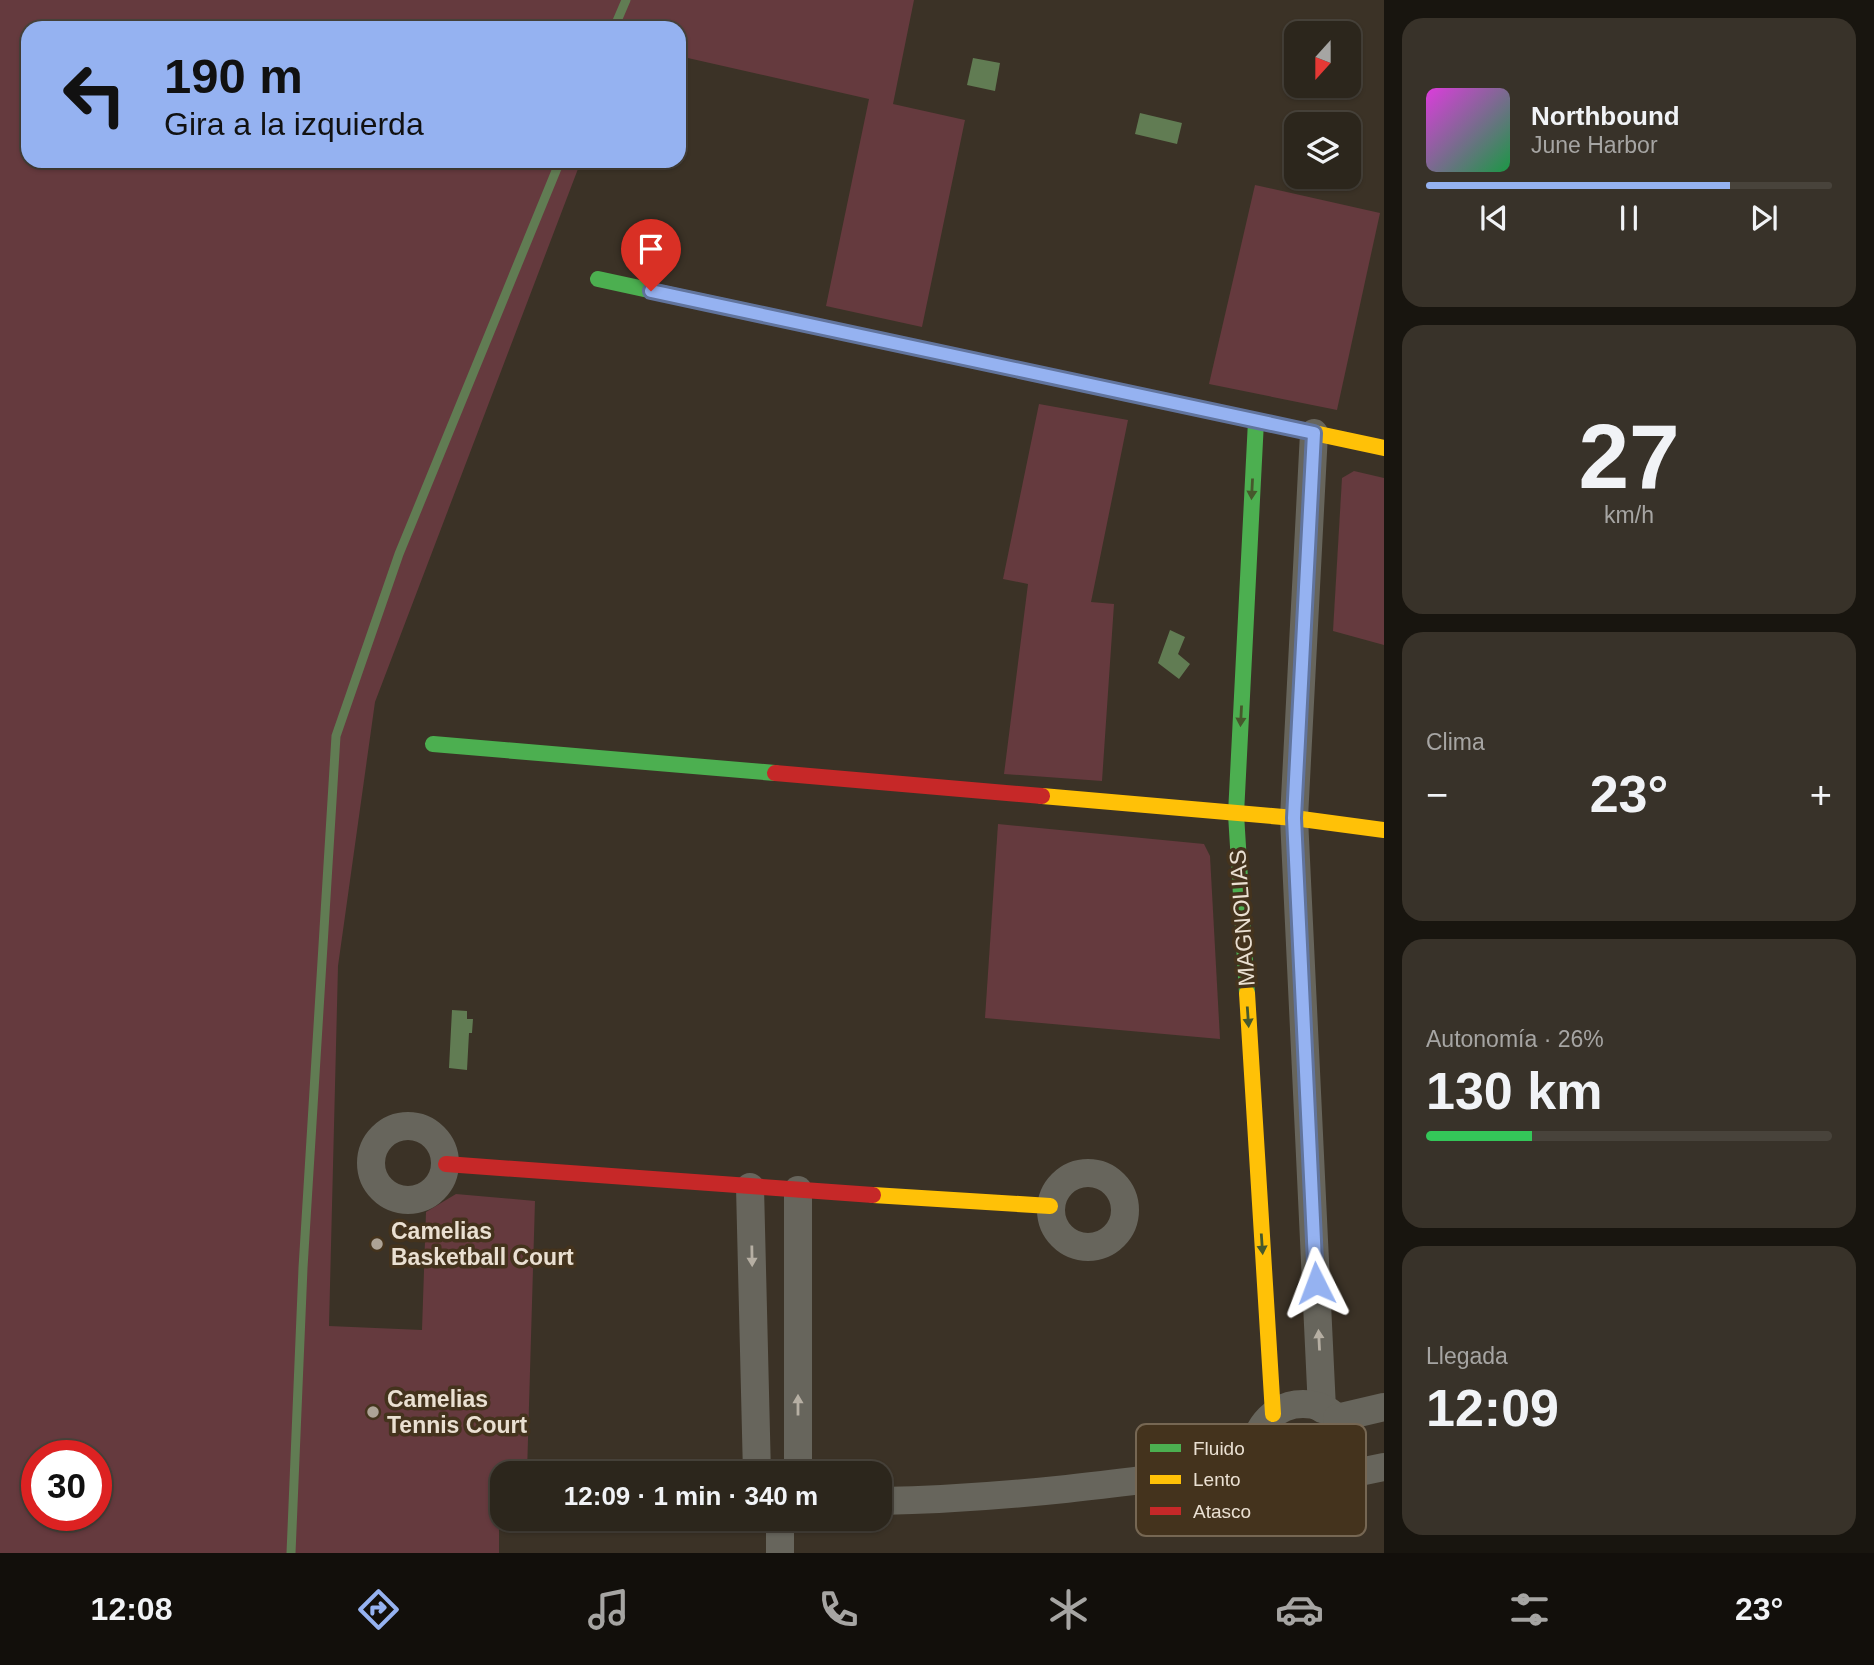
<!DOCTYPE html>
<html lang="es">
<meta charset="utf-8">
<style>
body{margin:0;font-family:Helvetica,sans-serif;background:#383229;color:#f1f3f6;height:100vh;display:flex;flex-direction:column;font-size:26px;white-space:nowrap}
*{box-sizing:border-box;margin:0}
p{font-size:23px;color:#a6a5a3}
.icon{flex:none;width:38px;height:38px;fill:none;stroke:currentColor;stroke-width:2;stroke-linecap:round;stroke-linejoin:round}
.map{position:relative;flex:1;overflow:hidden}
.side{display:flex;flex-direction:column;gap:18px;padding:18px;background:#18150f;width:490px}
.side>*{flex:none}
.top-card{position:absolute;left:21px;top:21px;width:665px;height:147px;border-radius:21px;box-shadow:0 2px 5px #0004,0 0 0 2px #48433b;background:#95b2f1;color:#111;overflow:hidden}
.needle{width:46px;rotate:201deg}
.controls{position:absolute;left:1284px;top:21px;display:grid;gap:14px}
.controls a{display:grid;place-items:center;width:77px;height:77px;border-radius:14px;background:#2c261c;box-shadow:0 2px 5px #0004,0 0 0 2px #48433b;font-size:35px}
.speed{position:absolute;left:21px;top:1440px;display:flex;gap:14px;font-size:35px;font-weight:700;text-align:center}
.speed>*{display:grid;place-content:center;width:91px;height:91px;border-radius:50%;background:#2c261c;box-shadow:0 2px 5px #0004,0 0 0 2px #48433b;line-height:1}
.speed .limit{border:10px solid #d22;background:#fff;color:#111}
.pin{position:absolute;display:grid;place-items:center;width:60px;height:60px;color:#fff;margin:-72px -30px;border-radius:50% 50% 50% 0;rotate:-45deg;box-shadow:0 0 7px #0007}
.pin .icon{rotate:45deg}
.me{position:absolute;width:77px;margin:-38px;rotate:357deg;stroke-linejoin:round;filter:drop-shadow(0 0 5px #0008)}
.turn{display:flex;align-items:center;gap:24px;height:147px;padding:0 28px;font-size:32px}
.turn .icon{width:91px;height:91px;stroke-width:2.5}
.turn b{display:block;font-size:49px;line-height:60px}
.big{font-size:52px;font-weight:800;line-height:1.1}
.side .tile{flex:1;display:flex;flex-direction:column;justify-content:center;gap:10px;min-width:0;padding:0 24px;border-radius:21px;background:#383229}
.side .dial{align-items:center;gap:0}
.dial b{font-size:91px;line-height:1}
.song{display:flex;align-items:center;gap:21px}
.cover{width:84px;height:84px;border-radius:10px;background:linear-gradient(135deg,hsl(300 70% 55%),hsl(140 70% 35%))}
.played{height:7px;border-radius:4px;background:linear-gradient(90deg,#95b2f1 75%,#48433b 75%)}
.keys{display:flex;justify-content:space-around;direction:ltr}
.heat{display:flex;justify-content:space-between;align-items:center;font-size:38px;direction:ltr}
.charge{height:10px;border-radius:5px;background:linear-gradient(90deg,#34c759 26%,#48433b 0)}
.trip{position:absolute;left:490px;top:1461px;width:402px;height:70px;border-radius:21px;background:#2c261c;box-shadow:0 2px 5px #0004,0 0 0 2px #48433b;font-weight:800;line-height:70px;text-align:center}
.tab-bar{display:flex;height:112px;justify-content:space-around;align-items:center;background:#120f0b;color:#a6a5a3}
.tab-bar .icon{width:49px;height:49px}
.tab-bar .on{color:#95b2f1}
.tab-bar b{font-size:32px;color:#f1f3f6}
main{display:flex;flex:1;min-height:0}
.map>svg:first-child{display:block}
</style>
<main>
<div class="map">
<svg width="1384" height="1553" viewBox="0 0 1384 1553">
<rect width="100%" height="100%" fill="#3b3226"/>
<g fill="#653a3e" fill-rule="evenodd">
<path d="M0,0H914L893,104L965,120L922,327L826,306L869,99L679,56V28H28V161H581L375,702L338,966L329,1326L422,1330L426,1212L456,1194L535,1201L527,1473L502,1474V1493H499V1553H0ZM37,1456H96V1516H37Z"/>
<path d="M1255,185L1380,213L1337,410L1209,384Z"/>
<path d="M1039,404L1128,420L1091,602L1114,604L1102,781L1004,774L1028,584L1003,579Z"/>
<path d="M1354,471L1384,478V645L1333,631L1342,478Z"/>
<path d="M998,824L1204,844L1210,856L1220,1039L985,1018Z"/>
</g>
<g fill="#617c53">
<path d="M973,58L1000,63L995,91L967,85Z"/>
<path d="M1140,113L1182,123L1177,144L1135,134Z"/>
<path d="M1170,630L1185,637L1178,654L1190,664L1179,679L1158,663Z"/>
<path d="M452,1010L467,1011V1019H473L472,1033H469L467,1070L449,1068Z"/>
</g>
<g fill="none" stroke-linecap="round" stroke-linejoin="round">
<g stroke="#617c53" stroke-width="9">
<path d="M614,28L626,0"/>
<path d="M291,1553L303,1268L336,736L399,554L560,161"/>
</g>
<g stroke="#67655c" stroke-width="28">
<path d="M1314,433L1294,818L1322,1409"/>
<circle cx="408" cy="1163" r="37"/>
<circle cx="1088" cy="1210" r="37"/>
<path d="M750,1187L757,1474"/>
<path d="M798,1190V1474"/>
<circle cx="1303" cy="1452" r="48"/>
<path d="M1337,1418L1384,1407"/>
<path d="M1345,1475L1384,1467"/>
<path d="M880,1501C1007,1499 1131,1482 1256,1465"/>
<path d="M780,1553V1519"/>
</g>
<g stroke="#4caf50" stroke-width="16">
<path d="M598,279L921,349"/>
<path d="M433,744L775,773"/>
<path d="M1247,993L1236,814L1256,421"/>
</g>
<g stroke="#ffc107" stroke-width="16">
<path d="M921,349L1384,448"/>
<path d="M1042,796L1294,818L1384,830"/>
<path d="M1247,993L1273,1414"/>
<path d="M873,1195L1050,1206"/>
</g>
<g stroke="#c62828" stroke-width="16">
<path d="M775,773L1042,796"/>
<path d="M446,1164L873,1195"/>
</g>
</g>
<defs><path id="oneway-solid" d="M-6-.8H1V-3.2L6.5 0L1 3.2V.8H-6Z" transform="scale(1.75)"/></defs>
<g fill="#46582c">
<use href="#oneway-solid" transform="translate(1252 489) rotate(93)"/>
<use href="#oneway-solid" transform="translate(1241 716) rotate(93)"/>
<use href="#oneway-solid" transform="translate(1248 1017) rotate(86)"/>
<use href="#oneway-solid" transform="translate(1262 1244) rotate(86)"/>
</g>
<g fill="#b6afa3">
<use href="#oneway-solid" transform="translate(752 1256) rotate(89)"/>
<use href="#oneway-solid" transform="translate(1319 1340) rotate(-93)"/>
<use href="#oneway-solid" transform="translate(798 1405) rotate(-90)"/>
</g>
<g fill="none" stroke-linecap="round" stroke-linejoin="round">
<defs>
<path id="route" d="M651,291L1314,433L1294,818L1316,1283"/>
</defs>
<use href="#route" stroke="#61749d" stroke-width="18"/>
<use href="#route" stroke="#95b2f1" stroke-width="12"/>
</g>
<g fill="#ada396" stroke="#44331d" stroke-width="2.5">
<circle cx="377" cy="1244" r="7"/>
<circle cx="373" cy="1412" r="7"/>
</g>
<g text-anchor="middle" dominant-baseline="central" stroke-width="7" stroke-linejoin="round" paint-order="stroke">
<g font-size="23" fill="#eae0d2" stroke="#44331d">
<text transform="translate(1242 918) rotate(-94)">MAGNOLIAS</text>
</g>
<g font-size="23" font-weight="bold" fill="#eae0d2" stroke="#44331d" text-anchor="start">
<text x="391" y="1231">Camelias<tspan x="391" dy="26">Basketball Court</tspan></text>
<text x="387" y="1399">Camelias<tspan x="387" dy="26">Tennis Court</tspan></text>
</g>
</g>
<rect x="1136" y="1424" width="230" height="112" rx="10" fill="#44331d" stroke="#766753" stroke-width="2"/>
<rect x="1150" y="1444" width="31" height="8" fill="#4caf50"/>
<rect x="1150" y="1475" width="31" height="9" fill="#ffc107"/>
<rect x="1150" y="1507" width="31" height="8" fill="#c62828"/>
<g font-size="19" fill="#eae0d2">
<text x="1193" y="1455">Fluido</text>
<text x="1193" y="1486">Lento</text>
<text x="1193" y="1518">Atasco</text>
</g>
</svg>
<div class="controls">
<a><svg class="needle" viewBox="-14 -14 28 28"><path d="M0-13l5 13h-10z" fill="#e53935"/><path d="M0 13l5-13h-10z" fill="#a6a5a3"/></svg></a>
<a><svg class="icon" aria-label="layers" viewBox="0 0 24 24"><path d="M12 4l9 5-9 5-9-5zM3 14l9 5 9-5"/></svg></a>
</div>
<div class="speed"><div class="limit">30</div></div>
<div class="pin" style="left:651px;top:291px;background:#d93025"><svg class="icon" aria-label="arrive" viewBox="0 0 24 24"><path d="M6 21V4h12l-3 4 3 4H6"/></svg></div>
<svg class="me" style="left:1316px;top:1283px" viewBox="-20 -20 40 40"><path d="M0-17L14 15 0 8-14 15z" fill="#95b2f1" stroke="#fff" stroke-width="4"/></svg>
<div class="trip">12:09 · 1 min · 340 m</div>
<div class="top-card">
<div class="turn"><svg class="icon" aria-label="left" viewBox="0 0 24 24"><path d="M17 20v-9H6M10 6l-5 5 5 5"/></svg><div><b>190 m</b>Gira a la izquierda</div></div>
</div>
</div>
<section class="side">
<div class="tile">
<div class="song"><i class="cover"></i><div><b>Northbound</b><p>June Harbor</p></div></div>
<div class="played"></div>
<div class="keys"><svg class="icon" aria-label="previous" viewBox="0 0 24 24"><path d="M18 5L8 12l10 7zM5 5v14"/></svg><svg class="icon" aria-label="pause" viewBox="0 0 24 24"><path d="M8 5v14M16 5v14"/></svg><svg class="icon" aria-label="next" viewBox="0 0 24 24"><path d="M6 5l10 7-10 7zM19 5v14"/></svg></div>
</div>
<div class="tile dial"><b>27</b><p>km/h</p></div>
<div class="tile"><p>Clima</p>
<div class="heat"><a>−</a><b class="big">23°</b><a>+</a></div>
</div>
<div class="tile"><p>Autonomía · 26%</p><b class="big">130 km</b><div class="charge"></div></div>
<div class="tile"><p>Llegada</p><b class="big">12:09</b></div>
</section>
</main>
<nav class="tab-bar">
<b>12:08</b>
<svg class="icon on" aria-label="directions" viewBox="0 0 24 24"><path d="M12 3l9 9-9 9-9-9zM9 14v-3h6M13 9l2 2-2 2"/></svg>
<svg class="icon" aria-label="music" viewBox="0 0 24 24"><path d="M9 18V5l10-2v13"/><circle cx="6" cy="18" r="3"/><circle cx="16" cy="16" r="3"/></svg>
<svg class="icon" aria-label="phone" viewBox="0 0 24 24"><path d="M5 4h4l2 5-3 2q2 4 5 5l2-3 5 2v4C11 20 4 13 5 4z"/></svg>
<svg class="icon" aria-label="climate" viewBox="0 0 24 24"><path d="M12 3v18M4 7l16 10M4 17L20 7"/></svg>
<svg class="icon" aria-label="car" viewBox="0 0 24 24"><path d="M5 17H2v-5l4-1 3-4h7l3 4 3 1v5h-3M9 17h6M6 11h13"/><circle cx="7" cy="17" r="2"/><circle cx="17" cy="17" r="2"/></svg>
<svg class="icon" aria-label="filters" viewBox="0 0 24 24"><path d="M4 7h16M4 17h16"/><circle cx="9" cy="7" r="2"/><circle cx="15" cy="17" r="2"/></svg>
<b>23°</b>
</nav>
